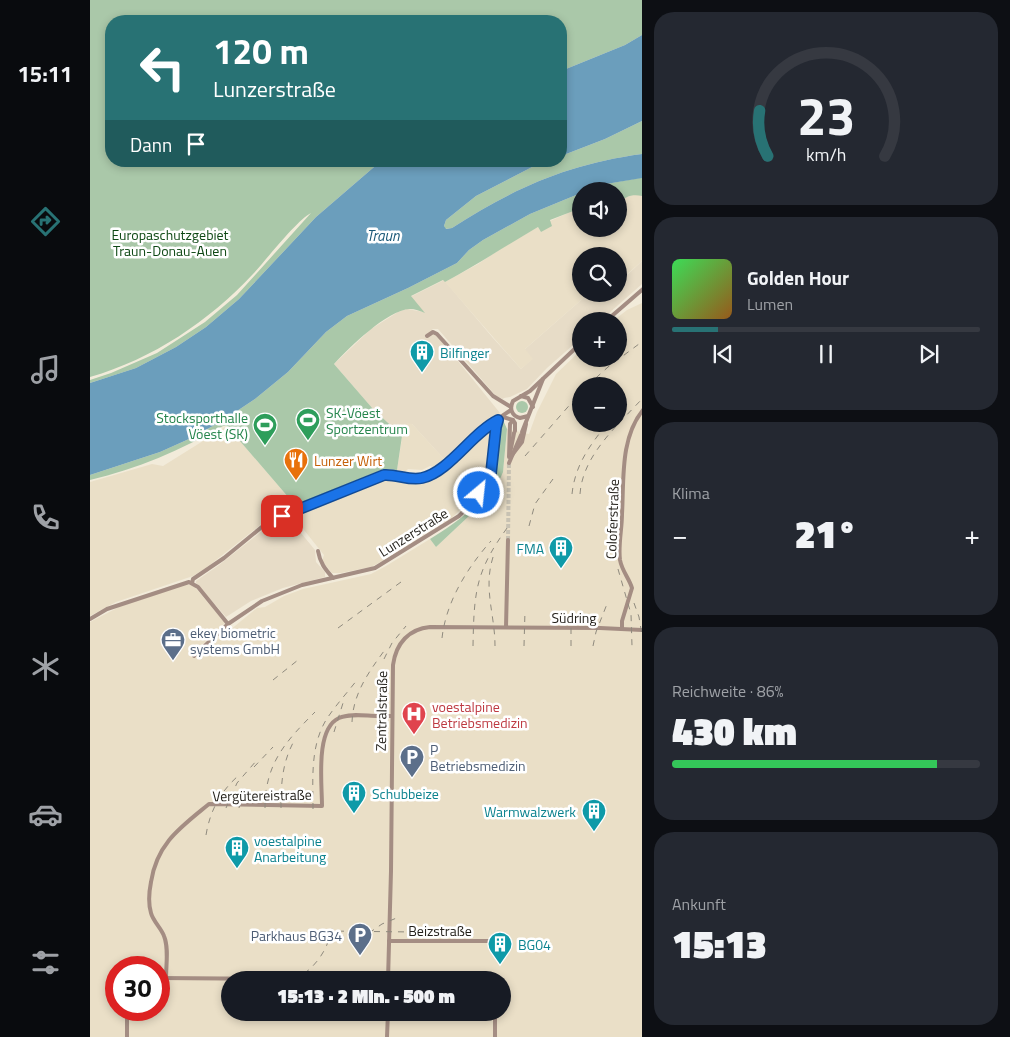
<!DOCTYPE html>
<html lang="de">
<meta charset="utf-8">
<style>
body{margin:0;font-family:"Titillium Web",sans-serif;background:#242831;color:#f1f3f6;height:100vh;display:flex;flex-direction:column;font-size:19px;white-space:nowrap}
*{box-sizing:border-box;margin:0}
p{font-size:16px;color:#9ea1a6}
.icon{flex:none;width:28px;height:28px;fill:none;stroke:currentColor;stroke-width:2;stroke-linecap:round;stroke-linejoin:round}
.map{position:relative;flex:1;overflow:hidden}
.details{display:flex;flex-direction:column;gap:12px;padding:12px;background:#0d0f14;width:368px}
.details>*{flex:none}
.guide{position:absolute;left:15px;top:15px;width:462px;height:152px;border-radius:20px;box-shadow:0 2px 8px #0003;background:#287274;color:#fff;overflow:hidden}
.tools{position:absolute;left:482px;top:182px;display:grid;gap:10px}
.tools a{display:grid;place-items:center;width:55px;height:55px;border-radius:50%;background:#171b24;box-shadow:0 2px 8px #0003;font-size:25px}
.speed{position:absolute;left:15px;top:956px;display:flex;gap:10px;font-size:25px;font-weight:700;text-align:center}
.speed>*{display:grid;place-content:center;width:65px;height:65px;border-radius:50%;background:#171b24;box-shadow:0 2px 8px #0003;line-height:1}
.speed .limit{border:8px solid #d22;background:#fff;color:#111}
.pin{position:absolute;display:grid;place-items:center;width:42px;height:42px;color:#fff;margin:-21px;border-radius:10px;box-shadow:0 2px 8px #0006}
.me{position:absolute;width:55px;margin:-28px;rotate:28deg;stroke-linejoin:round;filter:drop-shadow(0 0 4px #0008)}
.turn{display:flex;align-items:center;gap:18px;height:105px;padding:0 25px;font-size:22px}
.turn .icon{width:65px;height:65px;stroke-width:2.5}
.turn b{display:block;font-size:35px;line-height:42px}
.then{display:flex;align-items:center;height:48px;padding:0 25px;background:#0003;gap:10px;font-size:19px}
.big{font-size:38px;font-weight:800;line-height:1.1}
.details .tile{flex:1;display:flex;flex-direction:column;justify-content:center;gap:8px;min-width:0;padding:0 18px;border-radius:20px;background:#242831}
.details .dial{align-items:center;gap:0}
.dial svg{height:130px;overflow:visible;fill:none;stroke:#363941;stroke-width:7;stroke-linecap:round;text-anchor:middle}
.dial text{fill:#f1f3f6;stroke:none}
.song{display:flex;align-items:center;gap:15px}
.cover{width:60px;height:60px;border-radius:8px;background:linear-gradient(135deg,hsl(130 70% 55%),hsl(30 70% 35%))}
.played{height:5px;border-radius:2px;background:linear-gradient(90deg,#287274 15%,#363941 15%)}
.keys{display:flex;justify-content:space-around;direction:ltr}
.heat{display:flex;justify-content:space-between;align-items:center;font-size:28px;direction:ltr}
.charge{height:8px;border-radius:4px;background:linear-gradient(90deg,#34c759 86%,#363941 0)}
.trip{position:absolute;left:131px;top:971px;width:290px;height:50px;border-radius:25px;background:#171b24;box-shadow:0 2px 8px #0003;font-weight:800;line-height:50px;text-align:center}
main{display:flex;flex:1;min-height:0}
.dock{display:flex;flex-direction:column;width:90px;justify-content:space-around;align-items:center;background:#090b0e;color:#9ea1a6}
.dock .icon{width:35px;height:35px}
.dock .selected{color:#287274}
.dock b{font-size:22px;color:#f1f3f6}
.map>svg:first-child{display:block}
</style>
<main>
<nav class="dock">
<b>15:11</b>
<svg class="icon selected" aria-label="directions" viewBox="0 0 24 24"><path d="M12 3l9 9-9 9-9-9zM9 14v-3h6M13 9l2 2-2 2"/></svg>
<svg class="icon" aria-label="music" viewBox="0 0 24 24"><path d="M9 18V5l10-2v13"/><circle cx="6" cy="18" r="3"/><circle cx="16" cy="16" r="3"/></svg>
<svg class="icon" aria-label="phone" viewBox="0 0 24 24"><path d="M5 4h4l2 5-3 2q2 4 5 5l2-3 5 2v4C11 20 4 13 5 4z"/></svg>
<svg class="icon" aria-label="climate" viewBox="0 0 24 24"><path d="M12 3v18M4 7l16 10M4 17L20 7"/></svg>
<svg class="icon" aria-label="car" viewBox="0 0 24 24"><path d="M5 17H2v-5l4-1 3-4h7l3 4 3 1v5h-3M9 17h6M6 11h13"/><circle cx="7" cy="17" r="2"/><circle cx="17" cy="17" r="2"/></svg>
<svg class="icon" aria-label="filters" viewBox="0 0 24 24"><path d="M4 7h16M4 17h16"/><circle cx="9" cy="7" r="2"/><circle cx="15" cy="17" r="2"/></svg>
</nav>
<div class="map">
<svg width="553" height="1037" viewBox="0 0 553 1037">
<rect width="100%" height="100%" fill="#f2ebda"/>
<g fill="#e7dcc7">
<path d="M552,261V284L510,321H491V338L457,368L437,389L420,397L414,398L413,399L406,396L348,329H342L410,413L392,423L354,459L322,424L314,425L312,436L307,432L283,409L244,364L281,329L308,312L317,309L334,312L320,297L354,280L403,338L431,369L442,359L434,350L498,294H504L510,300L517,294H529V278L531,276L534,278Z"/>
<path d="M197,516L225,550L226,562L235,572V577L193,588L161,601L136,617L106,583V581L129,565L177,527Z"/>
</g>
<g fill="#eadfc7" fill-rule="evenodd">
<path d="M547,194L552,196V261L533,278L531,276L529,278V256H491V294H498L435,349L443,359L431,369L355,282L388,264L418,244L448,227L451,232L460,221L487,209L491,208V229H529V203L535,197Z"/>
<path d="M552,303V1037H0V622L29,607L26,602L0,616V482L62,464L73,466L137,426L205,505L178,519L116,568L103,576L26,602L29,607L91,586L97,584L104,586L135,623L103,654L106,658L167,608L175,607L194,596L213,589L281,574L296,566L340,539L346,547L379,516L410,480L407,476L413,471L417,429L439,434L447,412L466,374L491,350V359H529V321H523L537,310ZM491,386H529V424H491ZM26,968H69V1010H26ZM140,980H412V1012H140Z"/>
<path d="M318,423L322,424L354,459L349,464L343,467L340,466L332,470L318,469L314,473L307,470L314,425Z"/>
<path d="M403,426L396,477L388,491L379,502L358,521L354,520L345,526L342,525L299,553L300,557L281,567L251,573H242L232,561L234,555L202,515L293,479L302,478L327,482L341,479L354,470L390,436Z"/>
</g>
<g fill="#aac8a9">
<path d="M0,0H552V35L535,45L471,71V21H21V161H291L226,217L149,299L116,327L86,347L46,368L0,383V380L21,373L67,353L115,322L147,295L221,213C206,221 177,259 163,274C119,321 63,359 0,377Z"/>
<path d="M552,121V154C478,164 424,188 362,228L355,229L354,226L356,220L386,196L444,166L456,161H471V156L515,139Z"/>
<path d="M549,178H552V196C543,194 535,196 529,203V191H496L516,184Z"/>
<path d="M491,193V208L460,220L462,226L451,232L448,227C417,245 387,265 355,282L353,280L321,296L335,313C330,311 325,309 320,309C297,310 259,348 244,364L283,409L312,436L307,470L294,469L205,505L137,426H133C91,450 47,469 0,480V475L70,452L99,439L132,421L165,399L198,372L236,332L257,316L318,288L367,263L379,250L393,240L440,214Z"/>
<circle cx="432" cy="407" r="6"/>
<path d="M413,420L417,429L413,472L410,479L379,516L346,547L340,539C363,525 400,500 405,471C408,457 406,442 411,429L409,427L410,423Z"/>
</g>
<g fill="#6b9ebc">
<path d="M552,35V121L515,139L471,156V71L535,45Z"/>
<path d="M552,154V178L516,184L491,191V193L440,214L393,240L379,250L367,263L318,288L257,316L236,332L198,372L165,399L132,421L99,439L70,452L0,475V383L46,368L86,347L116,327L149,299L226,217L291,161H456L444,166L386,196L356,220L354,226L356,229L362,228C424,188 478,164 552,154Z"/>
</g>
<g fill="none" stroke-linecap="round" stroke-linejoin="round">
<path stroke="#c8c2b3" stroke-width="4" stroke-dasharray="4 2" stroke-linecap="butt" d="M418,540L419,463"/>
<g stroke="#a48d83" stroke-width="4">
<path d="M516,321L553,289"/>
<path d="M337,336L343,332L347,334L403,396L421,407"/>
<path d="M431,396L438,398L443,407"/>
<path d="M438,416L430,418C422,416 419,409 423,401L440,391L491,343"/>
<path d="M413,417L423,420L420,424L419,457"/>
<path d="M423,420L425,423V431"/>
<path d="M432,432L453,379"/>
<path d="M420,453L424,433"/>
<path d="M422,455L432,442L436,424"/>
<path d="M419,463L431,435"/>
<path d="M228,551C230,563 235,569 243,578"/>
<path d="M102,583L103,579L134,558L173,526L187,518L294,475H305L327,479L339,476L352,467L396,427L421,410"/>
<path d="M0,619L17,609L99,582L108,587L138,624"/>
<path d="M416,627L418,540"/>
<path d="M532,629V621L542,588C539,578 532,571 530,560C528,545 532,529 532,514C534,480 530,438 553,410"/>
<path d="M104,656L138,624L172,601L212,585L285,568L369,516L382,503L399,479L409,420"/>
<path d="M290,716H302"/>
<path d="M299,941H401"/>
<path d="M69,978L298,980"/>
<path d="M76,978C76,965 79,948 74,936C71,928 63,921 61,913C58,903 59,892 61,882C67,843 91,827 119,804L232,806C232,783 225,729 249,718C260,713 276,716 288,716"/>
<path d="M298,980L301,871L303,665C306,643 319,629 340,627L510,628L553,630"/>
<path d="M37,1010V1037"/>
<path d="M405,1014V1037"/>
<path d="M297,1037L298,1012"/>
</g>
<g stroke="#8f8a7e" stroke-width="1" stroke-dasharray="6 6" stroke-linecap="butt">
<path d="M497,386L518,367L553,341"/>
<path d="M529,423L553,398"/>
<path d="M435,456L491,392"/>
<path d="M482,494C485,465 500,445 517,424"/>
<path d="M490,494C492,466 510,444 528,424"/>
<path d="M439,526L445,504L463,479"/>
<path d="M403,557C393,589 405,614 405,646"/>
<path d="M528,569L541,614L542,646"/>
<path d="M544,603L549,617L552,635"/>
<path d="M248,628L311,582"/>
<path d="M352,638C356,602 377,568 401,541"/>
<path d="M383,646C384,589 386,570 420,524"/>
<path d="M434,646L435,611"/>
<path d="M481,646V611"/>
<path d="M503,646L506,632L517,604"/>
<path d="M294,659L302,643L316,626"/>
<path d="M183,680L208,660"/>
<path d="M262,722C263,694 278,673 294,651"/>
<path d="M244,732L253,703"/>
<path d="M164,767L183,747"/>
<path d="M136,808L147,783L167,760"/>
<path d="M149,808L154,785"/>
<path d="M175,808C175,764 195,742 225,712"/>
<path d="M191,808C191,784 192,763 204,741"/>
<path d="M223,809C223,779 220,747 236,720C245,706 257,693 267,680"/>
<path d="M116,835C120,811 130,792 148,776"/>
<path d="M236,931L325,932"/>
<path d="M279,933L292,924L309,917"/>
<path d="M204,980C225,969 238,950 242,928"/>
</g>
</g>
<g fill="none" stroke-linecap="round" stroke-linejoin="round">
<defs>
<path id="route" d="M192,516L294,475C307,474 319,481 332,478C359,472 382,433 408,420L406,427L401,473L399,479L389,493"/>
</defs>
<use href="#route" stroke="#114b97" stroke-width="12"/>
<use href="#route" stroke="#1a73e8" stroke-width="9"/>
</g>
<defs>
<symbol id="building-pin" viewBox="-11 -11 22 30"><path d="M0 17L-7.5 6A9.5 9.5 0 1 1 7.5 6Z" fill="#0f9aa8" stroke="#fff"/><path d="M-4-6H4V6H1V3H-1V6H-4ZM-2.5-4.3h1.7v1.8h-1.7ZM.8-4.3h1.7v1.8H.8ZM-2.5-1h1.7V.8h-1.7ZM.8-1h1.7V.8H.8Z" fill="#fff"/></symbol>
<symbol id="stadium-pin" viewBox="-11 -11 22 30"><path d="M0 17L-7.5 6A9.5 9.5 0 1 1 7.5 6Z" fill="#2e9e5b" stroke="#fff"/><path d="M0-5a6.5 5 0 1 0 0 10a6.5 5 0 1 0 0-10ZM-3.5-1.8h7v3.6h-7Z" fill="#fff"/></symbol>
<symbol id="restaurant-pin" viewBox="-11 -11 22 30"><path d="M0 17L-7.5 6A9.5 9.5 0 1 1 7.5 6Z" fill="#e8710a" stroke="#fff"/><path d="M-5-6h1v4h1v-4h1v4h1v-4h1v5L-1.5 .5V6h-2V.5L-5-1ZM5-6V6H3V1.5H1.5Q1.5-4 5-6Z" fill="#fff"/></symbol>
<symbol id="office-pin" viewBox="-11 -11 22 30"><path d="M0 17L-7.5 6A9.5 9.5 0 1 1 7.5 6Z" fill="#5c6f8a" stroke="#fff"/><path d="M-6-3h4V-5.5h4V-3h4V5H-6ZM-1-4.5V-3h2v-1.5ZM-6 0V1H6V0Z" fill="#fff"/></symbol>
<symbol id="hospital-pin" viewBox="-11 -11 22 30"><path d="M0 17L-7.5 6A9.5 9.5 0 1 1 7.5 6Z" fill="#e0444e" stroke="#fff"/><path d="M-5-5h3v3.5h4V-5h3V5h-3V1.5h-4V5h-3Z" fill="#fff"/></symbol>
<symbol id="parking-pin" viewBox="-11 -11 22 30"><path d="M0 17L-7.5 6A9.5 9.5 0 1 1 7.5 6Z" fill="#5c6f8a" stroke="#fff"/><path d="M-3.5-5.5H1a3.5 3.5 0 0 1 0 7H-1V5.5H-3.5ZM-1-3.4V-.6H.8a1.4 1.4 0 0 0 0-2.8Z" fill="#fff"/></symbol>
</defs>
<g fill-rule="evenodd">
<use href="#building-pin" x="318" y="338" width="28" height="38"/>
<use href="#stadium-pin" x="204" y="406" width="28" height="38"/>
<use href="#stadium-pin" x="161" y="411" width="28" height="38"/>
<use href="#restaurant-pin" x="192" y="446" width="28" height="38"/>
<use href="#building-pin" x="457" y="534" width="28" height="38"/>
<use href="#office-pin" x="69" y="626" width="28" height="38"/>
<use href="#hospital-pin" x="310" y="700" width="28" height="38"/>
<use href="#parking-pin" x="308" y="743" width="28" height="38"/>
<use href="#building-pin" x="250" y="779" width="28" height="38"/>
<use href="#building-pin" x="490" y="797" width="28" height="38"/>
<use href="#building-pin" x="133" y="834" width="28" height="38"/>
<use href="#parking-pin" x="256" y="921" width="28" height="38"/>
<use href="#building-pin" x="396" y="930" width="28" height="38"/>
</g>
<g text-anchor="middle" dominant-baseline="central" stroke-width="5" stroke-linejoin="round" paint-order="stroke">
<g font-size="14" fill="#0e4814" stroke="#fff">
<text x="80" y="234">Europaschutzgebiet<tspan x="80" dy="16">Traun-Donau-Auen</tspan></text>
</g>
<g font-size="14" fill="#0d838f" stroke="#fff" text-anchor="start">
<text x="350" y="352">Bilfinger</text>
<text x="454" y="548" text-anchor="end">FMA</text>
<text x="282" y="793">Schubbeize</text>
<text x="486" y="811" text-anchor="end">Warmwalzwerk</text>
<text x="164" y="840">voestalpine<tspan x="164" dy="16">Anarbeitung</tspan></text>
<text x="428" y="944">BG04</text>
</g>
<g font-size="14" fill="#27864d" stroke="#fff" text-anchor="start">
<text x="236" y="412">SK-Vöest<tspan x="236" dy="16">Sportzentrum</tspan></text>
<text x="158" y="417" text-anchor="end">Stocksporthalle<tspan x="158" dy="16">Vöest (SK)</tspan></text>
</g>
<g font-size="14" fill="#c56008" stroke="#fff" text-anchor="start">
<text x="224" y="460">Lunzer Wirt</text>
</g>
<g font-size="14" fill="#221f19" stroke="#fff">
<text transform="translate(522 519) rotate(-88)">Coloferstraße</text>
<text transform="translate(323 532) rotate(-32)">Lunzerstraße</text>
<text x="484" y="617">Südring</text>
<text transform="translate(291 711) rotate(-89)">Zentralstraße</text>
<text transform="translate(172 795) rotate(-1)">Vergütereistraße</text>
<text x="350" y="930">Beizstraße</text>
</g>
<g font-size="14" fill="#4e5e75" stroke="#fff" text-anchor="start">
<text x="100" y="632">ekey biometric<tspan x="100" dy="16">systems GmbH</tspan></text>
<text x="340" y="749">P<tspan x="340" dy="16">Betriebsmedizin</tspan></text>
<text x="252" y="935" text-anchor="end">Parkhaus BG34</text>
</g>
<g font-size="14" fill="#be3a42" stroke="#fff" text-anchor="start">
<text x="342" y="706">voestalpine<tspan x="342" dy="16">Betriebsmedizin</tspan></text>
</g>
<g font-size="15" font-style="italic" fill="#1b5978" stroke="#fff">
<text x="293" y="235">Traun</text>
</g>
</g>
</svg>
<div class="tools">
<a><svg class="icon" aria-label="sound" viewBox="0 0 24 24"><path d="M4 9h4l5-4v14l-5-4H4zM17 9q2 3 0 6"/></svg></a>
<a><svg class="icon" aria-label="search" viewBox="0 0 24 24"><circle cx="10" cy="10" r="6"/><path d="M15 15l6 6"/></svg></a>
<a>+</a>
<a>−</a>
</div>
<div class="speed"><div class="limit">30</div></div>
<div class="pin" style="left:192px;top:516px;background:#d93025"><svg class="icon" aria-label="arrive" viewBox="0 0 24 24"><path d="M6 21V4h12l-3 4 3 4H6"/></svg></div>
<svg class="me" style="left:389px;top:493px" viewBox="-20 -20 40 40"><circle r="17" fill="#1a73e8" stroke="#fff" stroke-width="3"/><path d="M0-11L8 9 0 5-8 9z" fill="#fff"/></svg>
<div class="trip">15:13 · 2 Min. · 500 m</div>
<div class="guide">
<div class="turn"><svg class="icon" aria-label="left" viewBox="0 0 24 24"><path d="M17 20v-9H6M10 6l-5 5 5 5"/></svg><div><b>120 m</b>Lunzerstraße</div></div>
<div class="then">Dann<svg class="icon" aria-label="arrive" viewBox="0 0 24 24"><path d="M6 21V4h12l-3 4 3 4H6"/></svg></div>
</div>
</div>
<section class="details">
<div class="tile dial"><svg viewBox="0 0 100 80">
<path d="M14 69A42 42 0 1 1 86 69"/>
<path d="M14 69A42 42 0 0 1 9 41" stroke="#287274"/>
<text x="50" y="56" font-size="32" font-weight="700">23</text>
<text x="50" y="72" font-size="11">km/h</text>
</svg></div>
<div class="tile">
<div class="song"><i class="cover"></i><div><b>Golden Hour</b><p>Lumen</p></div></div>
<div class="played"></div>
<div class="keys"><svg class="icon" aria-label="previous" viewBox="0 0 24 24"><path d="M18 5L8 12l10 7zM5 5v14"/></svg><svg class="icon" aria-label="pause" viewBox="0 0 24 24"><path d="M8 5v14M16 5v14"/></svg><svg class="icon" aria-label="next" viewBox="0 0 24 24"><path d="M6 5l10 7-10 7zM19 5v14"/></svg></div>
</div>
<div class="tile"><p>Klima</p>
<div class="heat"><a>−</a><b class="big">21°</b><a>+</a></div>
</div>
<div class="tile"><p>Reichweite · 86%</p><b class="big">430 km</b><div class="charge"></div></div>
<div class="tile"><p>Ankunft</p><b class="big">15:13</b></div>
</section>
</main>
